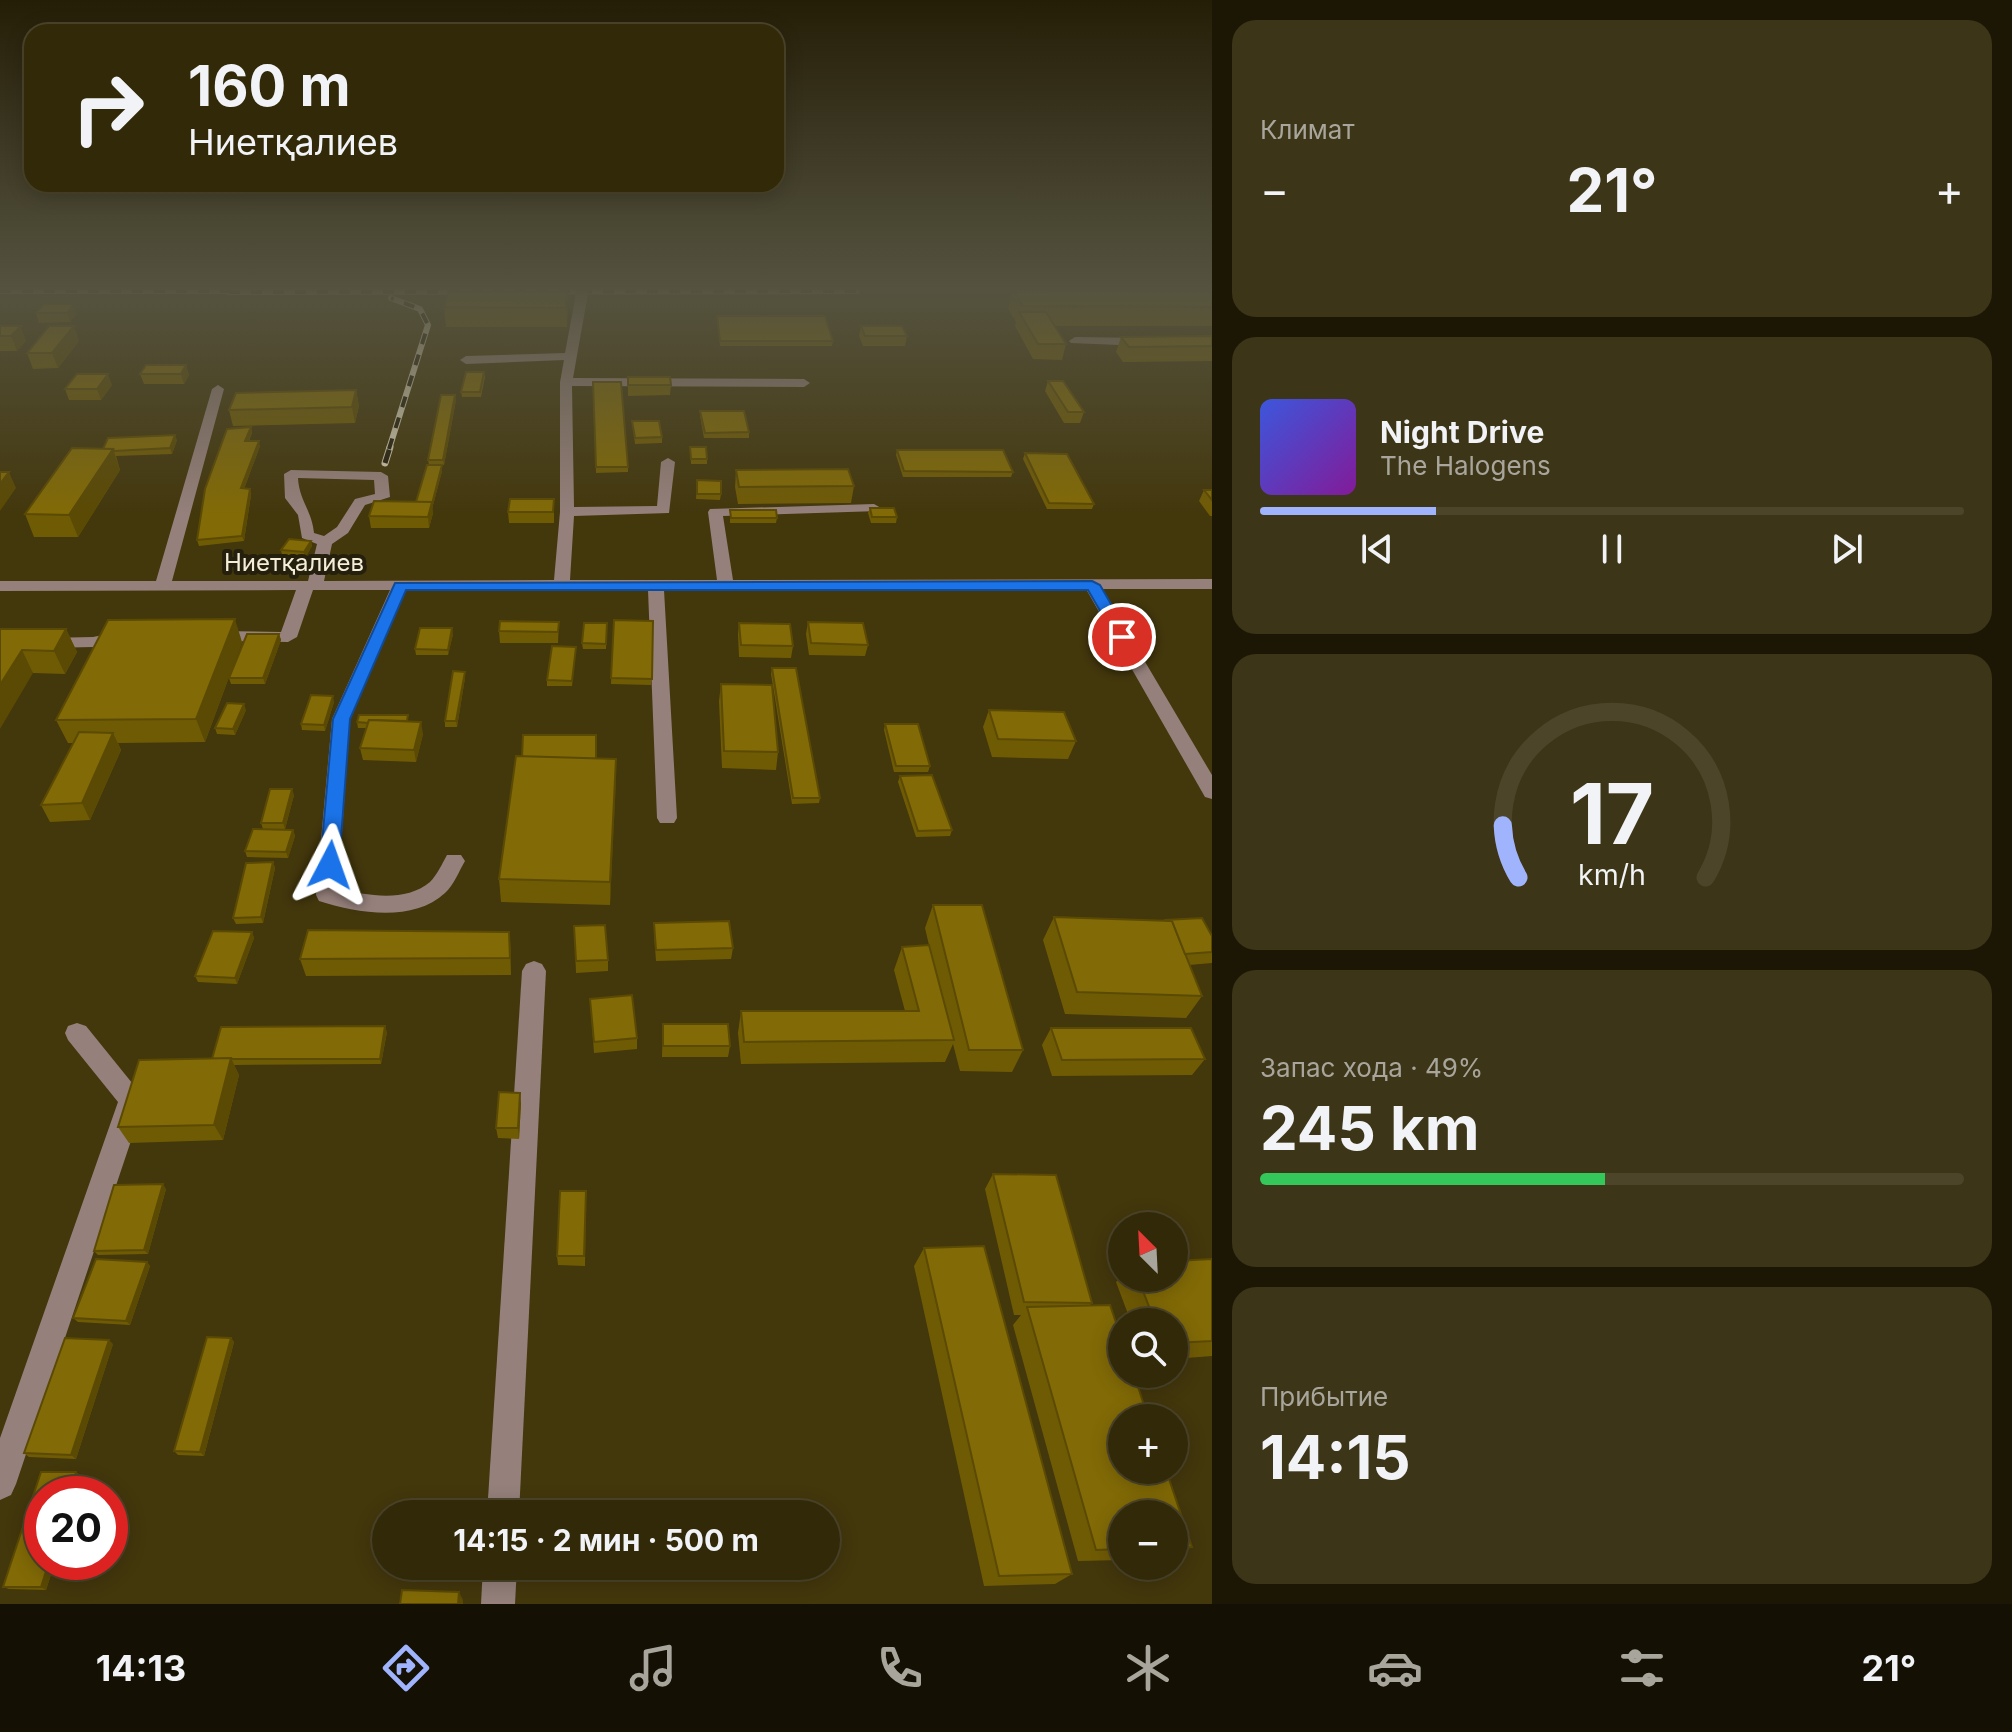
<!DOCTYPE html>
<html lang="ru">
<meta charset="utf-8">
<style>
body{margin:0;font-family:Inter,sans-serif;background:#3d3517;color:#f1f3f6;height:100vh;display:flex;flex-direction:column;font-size:30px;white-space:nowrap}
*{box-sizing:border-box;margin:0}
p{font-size:26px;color:#a8a69c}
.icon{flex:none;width:44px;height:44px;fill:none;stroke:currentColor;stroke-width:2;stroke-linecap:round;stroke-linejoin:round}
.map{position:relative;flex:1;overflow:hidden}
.details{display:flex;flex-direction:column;gap:20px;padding:20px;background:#1c1705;width:800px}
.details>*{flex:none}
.top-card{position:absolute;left:24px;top:24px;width:760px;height:168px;border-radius:24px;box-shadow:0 4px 20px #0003,0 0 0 2px #4d452a;background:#322909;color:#f1f3f6;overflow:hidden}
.needle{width:52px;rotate:336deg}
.fabs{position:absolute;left:1108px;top:1212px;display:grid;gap:16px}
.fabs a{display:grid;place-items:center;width:80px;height:80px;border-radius:50%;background:#322909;box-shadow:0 4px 20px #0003,0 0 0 2px #4d452a;font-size:40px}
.speed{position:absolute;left:24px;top:1476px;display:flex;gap:16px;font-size:40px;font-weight:700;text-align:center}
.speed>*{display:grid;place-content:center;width:104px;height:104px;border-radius:50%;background:#322909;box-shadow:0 4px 20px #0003,0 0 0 2px #4d452a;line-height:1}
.speed .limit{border:12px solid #d22;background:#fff;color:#111}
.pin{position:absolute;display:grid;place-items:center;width:68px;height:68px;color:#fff;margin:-34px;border:4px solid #fff;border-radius:50%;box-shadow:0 2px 8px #0007}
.me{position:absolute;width:88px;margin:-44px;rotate:4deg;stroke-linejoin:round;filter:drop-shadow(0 0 6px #0008)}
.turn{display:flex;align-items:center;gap:28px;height:168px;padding:0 32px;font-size:36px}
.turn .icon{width:104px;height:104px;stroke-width:2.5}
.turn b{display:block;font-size:56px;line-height:68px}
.big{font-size:60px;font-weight:700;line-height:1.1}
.details .card{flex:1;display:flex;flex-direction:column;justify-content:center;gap:12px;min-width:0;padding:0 28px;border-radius:24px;background:#3d3517}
.details .dial{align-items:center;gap:0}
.dial svg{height:208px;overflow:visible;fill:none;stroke:#4d452a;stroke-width:7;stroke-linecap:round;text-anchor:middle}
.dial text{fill:#f1f3f6;stroke:none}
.song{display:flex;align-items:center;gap:24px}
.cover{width:96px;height:96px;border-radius:12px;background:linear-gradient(135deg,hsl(230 70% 55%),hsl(290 70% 35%))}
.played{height:8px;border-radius:4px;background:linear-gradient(90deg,#a0b3fd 25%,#4d452a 25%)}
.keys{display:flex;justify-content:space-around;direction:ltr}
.heat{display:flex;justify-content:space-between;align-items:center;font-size:44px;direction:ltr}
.charge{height:12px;border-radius:6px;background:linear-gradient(90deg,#34c759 49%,#4d452a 0)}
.trip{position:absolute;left:372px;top:1500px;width:468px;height:80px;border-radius:40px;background:#322909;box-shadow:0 4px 20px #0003,0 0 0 2px #4d452a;font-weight:700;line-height:80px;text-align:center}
.tab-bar{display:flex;height:128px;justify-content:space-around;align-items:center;background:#141004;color:#a8a69c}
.tab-bar .icon{width:56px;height:56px}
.tab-bar .current{color:#a0b3fd}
.tab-bar b{font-size:36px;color:#f1f3f6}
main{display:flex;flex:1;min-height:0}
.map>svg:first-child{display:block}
</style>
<main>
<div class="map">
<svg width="1212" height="1604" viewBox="0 0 1212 1604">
<rect width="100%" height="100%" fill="#43370c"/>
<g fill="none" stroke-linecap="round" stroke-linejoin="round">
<g fill="#95807b" fill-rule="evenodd">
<path d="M581,296L587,299L573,378L804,379L810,383L804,387L572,386L574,507L657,506L661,462L668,458L675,462L669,513L574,516L570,580H717L708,512L710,509L874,504L881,508L879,511L723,516L733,580L1212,579V589H1102L1212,775V799L1205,797L1086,589L664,590L677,818L674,823H660L657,818L648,590H406L350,719L338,889C367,895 405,903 430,882C437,875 442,864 447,855H461L465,861C459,871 454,885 445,893C413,923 357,913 319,901L316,895L332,719L390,590H313L297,637L288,642L215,641L206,636L215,631L281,632L296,590L0,591V581H156L212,389L218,385L224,389L172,581H308L317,544L302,538L298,515L285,498L284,474L291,470L381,472L388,476L390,497L365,505L348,533L332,544L324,581L554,580L560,512V382L564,360L466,364L460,360L466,356L565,353L575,299ZM298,478L374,480L375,494L355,499L337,527L324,536L314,533C312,511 299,500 298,478Z"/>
<path d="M1075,337L1144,338L1150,342L1144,346L1071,343L1069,341Z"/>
<path d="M123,631L129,632L132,636L129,640L93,647L0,649V639L93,637Z"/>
<path d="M534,961L542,964L546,971L519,1514H487L522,971L526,964Z"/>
<path d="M77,1023L86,1026L145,1099L16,1484L11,1495L0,1500V1438L118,1102L68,1040L65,1033L68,1026Z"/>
<path d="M483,1566H517L515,1604H481Z"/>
</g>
<defs>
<g id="rail-far1">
<path d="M0,291H240"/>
<path d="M229,292L857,291"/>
<path d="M389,449L428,325L420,309L391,298"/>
</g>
<path id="rail" d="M385,463L390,447"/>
</defs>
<use href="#rail-far1" stroke="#d4ccb3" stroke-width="6"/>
<use href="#rail" stroke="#d4ccb3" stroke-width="7"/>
<use href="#rail-far1" stroke="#251f0e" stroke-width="4" stroke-dasharray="11" stroke-linecap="butt"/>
<use href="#rail" stroke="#251f0e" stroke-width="5" stroke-dasharray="14" stroke-linecap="butt"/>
<path stroke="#95807b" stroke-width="12" d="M581,299L582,290"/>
</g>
<g fill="#705b05">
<path d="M1013,290L1212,291V326H1055L1066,344L1062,360L1033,359L1015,326L1016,322L1008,309Z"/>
<path d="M567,292V327H446L444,307Z"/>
<path d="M43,304L77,314L70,322L39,323L36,313Z"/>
<path d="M717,316L833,341L832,346H720Z"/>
<path d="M0,326L26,341L17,351H0Z"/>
<path d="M861,326L907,336L905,346H863L859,336Z"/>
<path d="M1212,336V361L1123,362L1116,352L1121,337Z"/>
<path d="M79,341L58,368L33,369L27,353Z"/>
<path d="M186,365L189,375L184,384H144L140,374Z"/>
<path d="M484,372L485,377L481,397H462L461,392Z"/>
<path d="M628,377L671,385L670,395L628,396Z"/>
<path d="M1048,381L1084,412L1080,423H1064L1045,391Z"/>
<path d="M593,382L628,467V472L596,473Z"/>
<path d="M112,385L101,400H69L65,389Z"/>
<path d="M356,390L359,406L355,423L233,426L229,410Z"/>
<path d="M456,400L444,465H434L442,471L432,509L433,513L429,528H371L369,516L416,502L429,465L428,460Z"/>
<path d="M700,411L749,432V438H704L700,416Z"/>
<path d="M632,421L662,437V443L635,444Z"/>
<path d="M251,427L252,433L249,441L260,446L244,489H250L251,495L244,541L199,546L197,540Z"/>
<path d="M177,440L172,454L116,456L120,470L78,537H34L25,514L103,449Z"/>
<path d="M690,447L707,459V464H691Z"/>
<path d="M897,450L1013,472L1011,477H903L896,455Z"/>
<path d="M1025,453L1094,504L1092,509H1047L1023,459Z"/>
<path d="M736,470L854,486L851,503L738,504L735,487Z"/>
<path d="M697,480L721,494L720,500L696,499Z"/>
<path d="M1204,490H1212V516H1210L1199,501Z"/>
<path d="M554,499V523H509L508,512Z"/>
<path d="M870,508L897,517L896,523H871L868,513Z"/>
<path d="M730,510L777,518L776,523H730Z"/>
<path d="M311,541L312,546L305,558L282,555L281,550Z"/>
<path d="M614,620L653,621L651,685L611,684Z"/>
<path d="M559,622L558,643H500L499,631Z"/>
<path d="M808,622L868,645L865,656L809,655L806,634Z"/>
<path d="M607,623L606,649H583L582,643Z"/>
<path d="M739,623L793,646L791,658L739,657L738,634Z"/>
<path d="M0,629H66L77,652L65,674L33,673Z"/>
<path d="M279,634L281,640L265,684H231L229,678Z"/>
<path d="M453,634L448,655H416L415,649Z"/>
<path d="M242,642L205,742L118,743L121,750L90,820L50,822L41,805L74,743H68L56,720Z"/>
<path d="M576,647L572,686H547V680Z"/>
<path d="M772,668L820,798L819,803L792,804L771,674Z"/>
<path d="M465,672V678L457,727H445V721Z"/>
<path d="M721,684L778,752L776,770L722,768L719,701Z"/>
<path d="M334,702L325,731L302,730L301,724Z"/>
<path d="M246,710L235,735L217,734L215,728Z"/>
<path d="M989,710L1076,741L1068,759L992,757L983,727Z"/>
<path d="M409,721L423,734L416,762L363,760L360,748L366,728H358L357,722Z"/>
<path d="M885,724L930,766L928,772H894L884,730Z"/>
<path d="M596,759H616L610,905L501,902L499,879Z"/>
<path d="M900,776L952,830L950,836L916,837L898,782Z"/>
<path d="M294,795L285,829H264L293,830L295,836L288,858L247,857L245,851L263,829L261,823Z"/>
<path d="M273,862L275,868L263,923L236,924L233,918Z"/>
<path d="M933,905L1023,1050L1012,1072L960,1071L953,1044L945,1062L741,1064L738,1033L741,1011H905L894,970L902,947L929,945L925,928Z"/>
<path d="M1054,917L1212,936V963L1189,965L1202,996L1186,1018L1065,1014L1043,940Z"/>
<path d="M654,923L733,948L731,959L656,961L654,934Z"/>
<path d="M574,926L608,960V971L576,973Z"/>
<path d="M252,932L254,938L237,984L198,982L195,976Z"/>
<path d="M511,949V975L306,976L300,959Z"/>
<path d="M590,999L637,1038V1049L594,1053Z"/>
<path d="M663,1024L730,1046L728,1057H662Z"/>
<path d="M1051,1028L1205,1059L1192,1075L1052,1076L1042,1045Z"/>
<path d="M387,1032L381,1064L234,1065L239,1075L223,1140L129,1143L118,1127L212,1059Z"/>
<path d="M521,1103L519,1139L498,1138L496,1128Z"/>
<path d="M993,1174L1092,1303L1090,1305L1192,1547L1174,1556V1514H1122V1560L1078,1561L1013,1325L1021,1315H1014L985,1189Z"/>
<path d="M166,1189L148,1254L98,1255L94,1251Z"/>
<path d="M586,1191L585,1266L558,1265L557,1256Z"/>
<path d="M924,1248L1072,1574L1055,1584L984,1586L914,1266Z"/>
<path d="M1212,1259V1356L1174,1359V1322H1131L1116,1282L1122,1276V1278H1174Z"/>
<path d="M147,1262L150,1266L130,1325L78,1322L73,1318Z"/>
<path d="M231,1338L234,1342L204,1456L178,1455L174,1451Z"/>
<path d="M113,1344L76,1459L29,1457L24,1453Z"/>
<path d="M41,1472H76L81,1476L75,1494H42V1562H55L46,1590L9,1589L3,1587Z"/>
</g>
<g fill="#5b4a04">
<path d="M567,292L568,312L567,327L566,308Z"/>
<path d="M74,304L77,314L70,322L67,313Z"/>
<path d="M21,326L26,341L17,351L11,336Z"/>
<path d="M74,326L79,341L58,368L52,353Z"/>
<path d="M186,365L189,375L184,384L181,374Z"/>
<path d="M108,374L112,385L101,400L97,389Z"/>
<path d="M356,390L359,406L355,423L352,407Z"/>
<path d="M455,395L456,400L444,465L443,460Z"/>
<path d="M251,427L252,433L246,446L245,441Z"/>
<path d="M175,435L177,440L172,454L170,448Z"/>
<path d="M259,441L260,446L242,494L241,488Z"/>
<path d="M113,449L120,470L78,537L69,515Z"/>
<path d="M442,465V471L432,509V504Z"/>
<path d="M9,472L16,488L0,511V484Z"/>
<path d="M250,489L251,495L244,541L242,536Z"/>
<path d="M432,502L433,513L429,528L428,517Z"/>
<path d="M311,541L312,546L305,558L304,552Z"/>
<path d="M235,619L242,642L205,742L196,719Z"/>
<path d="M452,628L453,634L448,655V650Z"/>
<path d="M66,629L77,652L65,674L54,651Z"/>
<path d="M279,634L281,640L265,684L263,678Z"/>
<path d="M22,650L33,673L0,729V685Z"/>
<path d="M465,672V678L457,727L456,721Z"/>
<path d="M333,696L334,702L325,731L324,725Z"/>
<path d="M244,704L246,710L235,735L233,729Z"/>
<path d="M421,722L423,734L416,762L414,750Z"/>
<path d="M113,733L121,750L90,820L82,803Z"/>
<path d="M616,759V782L610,905V882Z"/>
<path d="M292,789L294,795L285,829L283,823Z"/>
<path d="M293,830L295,836L288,858L286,852Z"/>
<path d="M273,862L275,868L263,923L261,917Z"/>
<path d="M252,932L254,938L237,984L235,978Z"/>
<path d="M509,932L511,949V975L510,958Z"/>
<path d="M385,1026L387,1032L381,1064L380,1059Z"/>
<path d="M231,1058L239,1075L223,1140L214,1125Z"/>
<path d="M520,1093L521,1103L519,1139L518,1128Z"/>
<path d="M163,1184L166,1189L148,1254L144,1250Z"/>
<path d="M147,1262L150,1266L130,1325L126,1321Z"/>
<path d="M231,1338L234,1342L204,1456L200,1452Z"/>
<path d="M109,1340L113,1344L76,1459L71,1455Z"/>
<path d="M76,1472L81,1476L75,1494H70Z"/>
<path d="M49,1562H55L46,1590L41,1587Z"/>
<path d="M459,1592L463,1600V1604H458Z"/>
</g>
<g fill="#826a06" stroke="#5b4a04" stroke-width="2">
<path d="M1013,290L1212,291V307L1023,306Z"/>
<path d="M449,292H567L566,308L444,307Z"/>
<path d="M43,304H74L67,313H36Z"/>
<path d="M1019,312H1046L1066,344H1038Z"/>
<path d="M717,316H825L833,341H720Z"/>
<path d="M0,326H21L11,336H0Z"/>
<path d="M49,326H74L52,353H27Z"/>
<path d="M861,326H902L907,336H865Z"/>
<path d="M1212,336V346L1129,347L1121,337Z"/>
<path d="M146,365H186L181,374H140Z"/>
<path d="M466,372H484L480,392H461Z"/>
<path d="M77,374H108L97,389H65Z"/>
<path d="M628,377H670L671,385H628Z"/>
<path d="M1048,381H1063L1084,412H1068Z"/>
<path d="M593,382H621L628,467H596Z"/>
<path d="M356,390L352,407L229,410L236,393Z"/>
<path d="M441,395H455L443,460H428Z"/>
<path d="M700,411H744L749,432L705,433Z"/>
<path d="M632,421H659L662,437L635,438Z"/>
<path d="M251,427L245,441H259L241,488L250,489L242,536L197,540L205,489L227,429Z"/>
<path d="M175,435L170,448L114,451L113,449H103L108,438Z"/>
<path d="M690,447H706L707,459H691Z"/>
<path d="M72,448L113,449L69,515L25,514Z"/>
<path d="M897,450H1003L1013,472L904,471Z"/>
<path d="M1025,453L1067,454L1094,504L1049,503Z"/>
<path d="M427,465H442L432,504V502H416Z"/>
<path d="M848,469L854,486L739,487L736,470Z"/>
<path d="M0,472H9L0,484Z"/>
<path d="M697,480L721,481V494H697Z"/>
<path d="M1204,490H1212V500Z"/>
<path d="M510,499H554L553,512H508Z"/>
<path d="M374,501L432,502L428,517L369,516Z"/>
<path d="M870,508H894L897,517H872Z"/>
<path d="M730,510H776L777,518H731Z"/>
<path d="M289,539L311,541L304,552L281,550Z"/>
<path d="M235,619L196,719L56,720L108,620Z"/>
<path d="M614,620L653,621L652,679L611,678Z"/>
<path d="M500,621L559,622L558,632L499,631Z"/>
<path d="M808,622L863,623L868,645L811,643Z"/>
<path d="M584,623H607L606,644L582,643Z"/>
<path d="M739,623L790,624L793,646L741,645Z"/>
<path d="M420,628H452L448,650L415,649Z"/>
<path d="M0,629H66L54,651L22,650L0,685Z"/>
<path d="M247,634H279L263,678H229Z"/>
<path d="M552,646L576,647L572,681L547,680Z"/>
<path d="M772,668H796L820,798H793Z"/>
<path d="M453,671L465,672L456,721H445Z"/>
<path d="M721,684L772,685L778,752L724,751Z"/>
<path d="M311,695L333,696L324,725L301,724Z"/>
<path d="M227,703L244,704L233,729L215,728Z"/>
<path d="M989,710L1064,712L1076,741L998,739Z"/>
<path d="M359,715H408L407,721L369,720L368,723L357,722Z"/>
<path d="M369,720L421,722L414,750L360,748Z"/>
<path d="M885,724H918L930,766H896Z"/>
<path d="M79,732L113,733L82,803L41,805Z"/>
<path d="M523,735H596V759L522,757Z"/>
<path d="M516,756L616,759L610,882L499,879Z"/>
<path d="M932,775L952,830L918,831L900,776Z"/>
<path d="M270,789H292L283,823H261Z"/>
<path d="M253,829L293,830L286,852L245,851Z"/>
<path d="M273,862L261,917L233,918L246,863Z"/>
<path d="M933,905H982L1023,1050H969Z"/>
<path d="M1054,917L1172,921L1202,996L1077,992Z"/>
<path d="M1202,918L1212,936V952L1185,954L1172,921L1164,920Z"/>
<path d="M729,921L733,948L656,950L654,923Z"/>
<path d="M605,925L608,960L576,961L574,926Z"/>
<path d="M308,930L509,932L510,958L300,959Z"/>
<path d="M213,931L252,932L235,978L195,976Z"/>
<path d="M929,945L954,1040L744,1042L741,1011H919L902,947Z"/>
<path d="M632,995L637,1038L594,1042L590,999Z"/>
<path d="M663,1024H728L730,1046H663Z"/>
<path d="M385,1026L380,1059H212L221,1027Z"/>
<path d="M1051,1028H1191L1205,1059L1062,1060Z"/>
<path d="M231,1058L214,1125L118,1127L139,1060Z"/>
<path d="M499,1092L520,1093L518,1128H496Z"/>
<path d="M993,1174L1056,1175L1092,1303L1024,1302Z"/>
<path d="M163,1184L144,1250L94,1251L114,1185Z"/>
<path d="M560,1191H586L584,1256H557Z"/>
<path d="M984,1246L1072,1574L999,1576L924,1248Z"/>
<path d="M96,1259L147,1262L126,1321L73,1318Z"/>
<path d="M1212,1259V1341L1174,1343V1322H1155L1138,1278H1174V1261Z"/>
<path d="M1110,1305L1122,1340V1374H1134L1148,1418H1122V1470H1166L1192,1547L1174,1548V1514H1122V1549L1096,1550L1027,1307Z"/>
<path d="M207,1337L231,1338L200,1452L174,1451Z"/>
<path d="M65,1338L109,1340L71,1455L24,1453Z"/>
<path d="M41,1472H76L70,1494H42V1562H49L41,1587H3Z"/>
<path d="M402,1590L459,1592L458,1604H400Z"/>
</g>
<linearGradient id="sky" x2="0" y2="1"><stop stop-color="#251e07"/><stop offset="0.56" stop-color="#555340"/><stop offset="1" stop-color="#555340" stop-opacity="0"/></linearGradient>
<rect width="1212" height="515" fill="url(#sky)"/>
<path fill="#1a73e8" stroke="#114b97" stroke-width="2" d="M1092,581L1100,585L1130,637L1128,640H1117L1088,590H406L350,719L339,865L337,871H323L320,865L333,719L395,583Z"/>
<g text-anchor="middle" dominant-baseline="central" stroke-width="8" stroke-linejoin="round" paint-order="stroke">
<g font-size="24" fill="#f4edd7" stroke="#251f0e">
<text x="294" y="562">Ниетқалиев</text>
</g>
</g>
</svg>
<div class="fabs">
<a><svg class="needle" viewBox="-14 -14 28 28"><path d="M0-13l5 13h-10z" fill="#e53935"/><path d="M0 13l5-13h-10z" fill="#a8a69c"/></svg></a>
<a><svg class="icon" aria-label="search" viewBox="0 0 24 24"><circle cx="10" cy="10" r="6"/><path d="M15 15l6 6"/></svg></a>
<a>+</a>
<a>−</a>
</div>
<div class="speed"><div class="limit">20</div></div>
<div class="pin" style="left:1122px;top:637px;background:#d93025"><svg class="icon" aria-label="arrive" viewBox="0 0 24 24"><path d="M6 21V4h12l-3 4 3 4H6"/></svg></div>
<svg class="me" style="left:330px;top:865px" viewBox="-20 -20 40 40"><path d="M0-17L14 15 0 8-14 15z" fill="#1a73e8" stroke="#fff" stroke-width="4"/></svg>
<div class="trip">14:15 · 2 мин · 500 m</div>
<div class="top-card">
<div class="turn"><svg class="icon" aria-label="right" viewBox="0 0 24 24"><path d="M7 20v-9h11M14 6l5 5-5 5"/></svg><div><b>160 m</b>Ниетқалиев</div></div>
</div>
</div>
<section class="details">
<div class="card"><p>Климат</p>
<div class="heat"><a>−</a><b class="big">21°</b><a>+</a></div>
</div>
<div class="card">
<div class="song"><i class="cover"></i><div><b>Night Drive</b><p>The Halogens</p></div></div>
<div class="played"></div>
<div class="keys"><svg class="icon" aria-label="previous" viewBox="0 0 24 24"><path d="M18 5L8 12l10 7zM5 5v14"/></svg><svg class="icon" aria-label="pause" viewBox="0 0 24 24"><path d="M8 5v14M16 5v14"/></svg><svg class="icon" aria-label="next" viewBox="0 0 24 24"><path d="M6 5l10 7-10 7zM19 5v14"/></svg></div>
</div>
<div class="card dial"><svg viewBox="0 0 100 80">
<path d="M14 69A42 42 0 1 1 86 69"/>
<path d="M14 69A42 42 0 0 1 8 49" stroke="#a0b3fd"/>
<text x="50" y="56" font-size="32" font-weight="700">17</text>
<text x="50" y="72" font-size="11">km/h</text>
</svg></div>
<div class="card"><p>Запас хода · 49%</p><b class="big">245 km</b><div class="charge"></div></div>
<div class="card"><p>Прибытие</p><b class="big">14:15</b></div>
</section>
</main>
<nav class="tab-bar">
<b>14:13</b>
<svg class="icon current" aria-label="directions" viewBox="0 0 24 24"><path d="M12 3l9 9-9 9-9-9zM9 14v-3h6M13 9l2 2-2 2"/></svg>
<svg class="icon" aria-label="music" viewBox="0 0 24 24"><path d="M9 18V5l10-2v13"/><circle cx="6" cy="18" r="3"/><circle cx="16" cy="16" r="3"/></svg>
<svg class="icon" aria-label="phone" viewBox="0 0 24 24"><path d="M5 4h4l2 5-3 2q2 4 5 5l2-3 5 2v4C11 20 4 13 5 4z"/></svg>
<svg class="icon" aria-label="climate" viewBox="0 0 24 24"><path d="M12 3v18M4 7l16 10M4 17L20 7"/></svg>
<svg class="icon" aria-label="car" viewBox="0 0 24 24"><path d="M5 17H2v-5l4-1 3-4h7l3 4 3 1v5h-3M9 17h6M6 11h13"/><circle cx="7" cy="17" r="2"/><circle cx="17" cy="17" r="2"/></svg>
<svg class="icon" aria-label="filters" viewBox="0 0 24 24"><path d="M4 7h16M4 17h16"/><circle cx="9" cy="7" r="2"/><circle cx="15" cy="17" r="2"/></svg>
<b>21°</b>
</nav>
